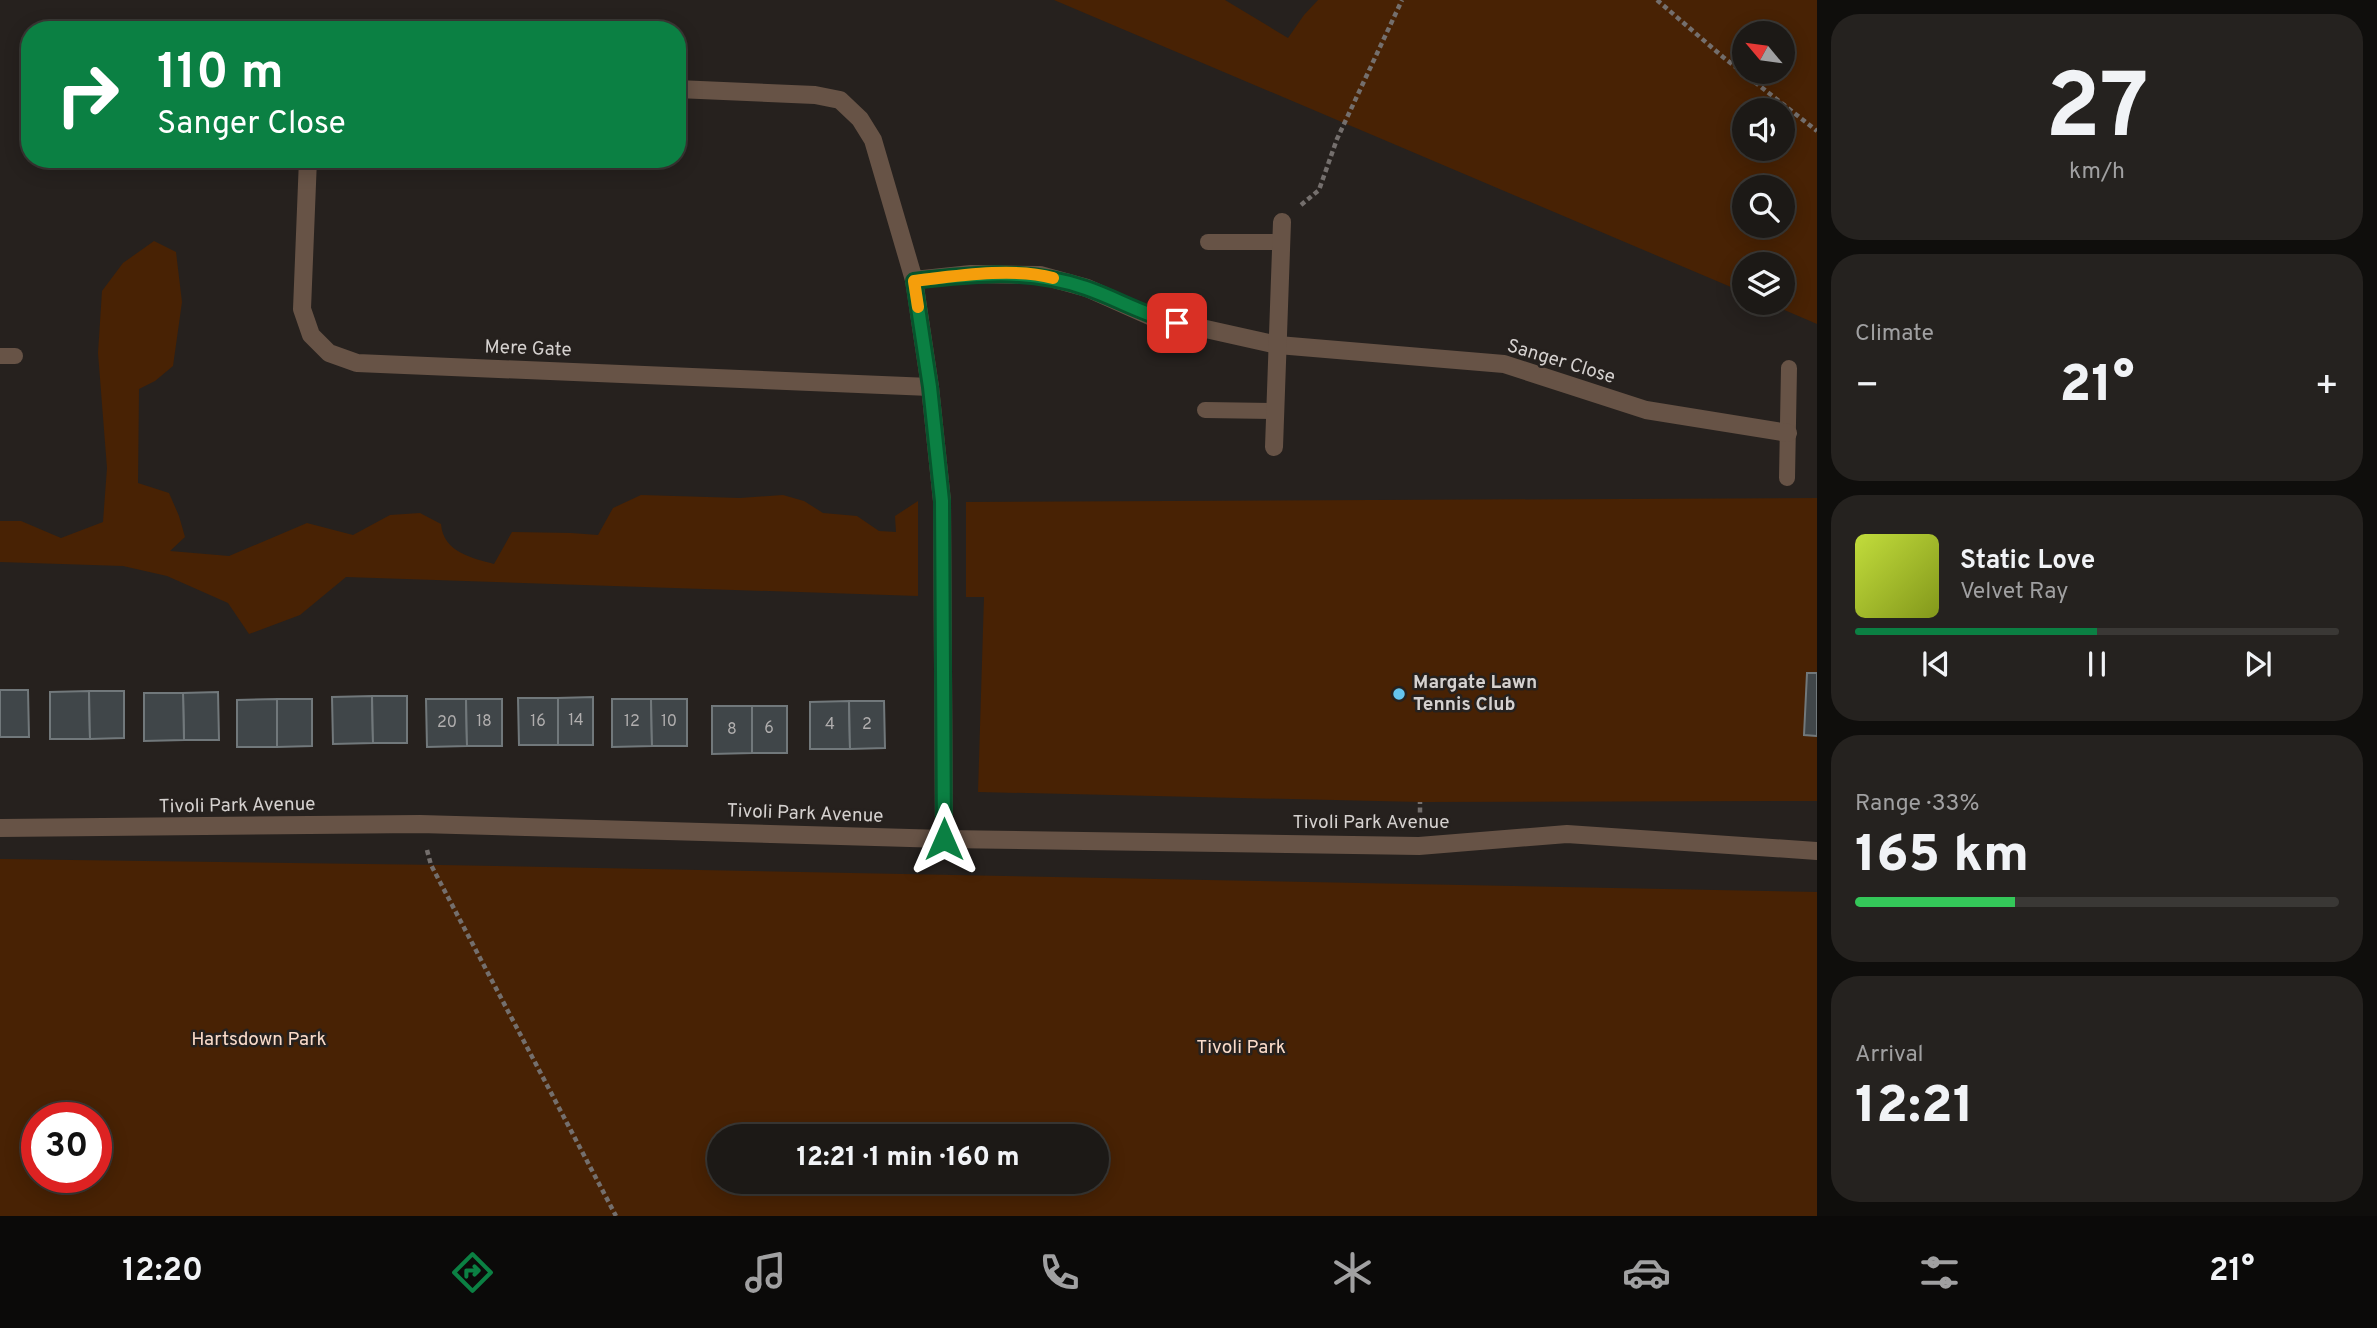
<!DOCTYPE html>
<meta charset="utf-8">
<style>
body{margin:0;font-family:Overpass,sans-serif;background:#25221f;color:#f1f3f6;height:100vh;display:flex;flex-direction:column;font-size:26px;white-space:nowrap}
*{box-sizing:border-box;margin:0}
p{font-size:23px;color:#a0a0a1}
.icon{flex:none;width:38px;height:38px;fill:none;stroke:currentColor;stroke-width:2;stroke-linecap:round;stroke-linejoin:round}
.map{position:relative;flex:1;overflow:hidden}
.drawer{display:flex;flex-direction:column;gap:14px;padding:14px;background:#0f0e0c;width:560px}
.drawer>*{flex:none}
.top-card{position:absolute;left:21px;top:21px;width:665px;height:147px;border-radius:28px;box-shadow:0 4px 18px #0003,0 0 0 2px #3a3835;background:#0b8043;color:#fff;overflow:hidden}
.needle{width:46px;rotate:299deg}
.fabs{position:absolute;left:1732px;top:21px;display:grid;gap:14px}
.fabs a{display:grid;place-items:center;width:63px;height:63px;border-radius:50%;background:#1c1916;box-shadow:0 4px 18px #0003,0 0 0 2px #3a3835;font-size:35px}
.speed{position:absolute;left:21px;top:1102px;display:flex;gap:14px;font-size:35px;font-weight:700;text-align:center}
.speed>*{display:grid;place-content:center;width:91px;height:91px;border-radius:50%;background:#1c1916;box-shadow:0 4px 18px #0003,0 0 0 2px #3a3835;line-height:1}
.speed .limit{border:10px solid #d22;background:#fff;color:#111}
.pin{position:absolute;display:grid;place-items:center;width:60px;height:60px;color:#fff;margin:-30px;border-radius:14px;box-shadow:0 4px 10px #0006}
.me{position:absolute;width:77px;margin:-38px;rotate:0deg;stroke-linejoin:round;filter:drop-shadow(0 0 5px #0008)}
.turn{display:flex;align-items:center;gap:24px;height:147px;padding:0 21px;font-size:32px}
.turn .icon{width:91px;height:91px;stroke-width:2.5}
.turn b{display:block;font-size:49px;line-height:60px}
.big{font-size:52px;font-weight:800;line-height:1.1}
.drawer .card{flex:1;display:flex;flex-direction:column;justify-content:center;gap:10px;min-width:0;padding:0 24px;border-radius:28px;background:#25221f}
.drawer .dial{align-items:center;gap:0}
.dial b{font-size:91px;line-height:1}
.song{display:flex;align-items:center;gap:21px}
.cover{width:84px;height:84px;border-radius:10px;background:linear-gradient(135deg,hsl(70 70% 55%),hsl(70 70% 35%))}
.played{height:7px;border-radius:4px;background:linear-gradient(90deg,#0b8043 50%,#3a3835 50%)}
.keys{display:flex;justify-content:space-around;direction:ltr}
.heat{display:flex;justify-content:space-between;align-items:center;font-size:38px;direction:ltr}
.charge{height:10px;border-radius:5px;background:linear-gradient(90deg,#34c759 33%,#3a3835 0)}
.trip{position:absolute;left:707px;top:1124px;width:402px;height:70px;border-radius:35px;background:#1c1916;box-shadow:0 4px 18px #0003,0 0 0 2px #3a3835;font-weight:800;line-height:70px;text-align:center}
.menu{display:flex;height:112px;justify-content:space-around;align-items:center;background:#0b0a09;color:#a0a0a1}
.menu .icon{width:49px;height:49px}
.menu .selected{color:#0b8043}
.menu b{font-size:32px;color:#f1f3f6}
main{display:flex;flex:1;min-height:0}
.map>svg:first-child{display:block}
</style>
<main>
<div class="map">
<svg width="1817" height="1216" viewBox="0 0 1817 1216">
<rect width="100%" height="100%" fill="#26211e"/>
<g fill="#482204" fill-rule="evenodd">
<path d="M1054,0H1225L1288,38L1304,15L1318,0H1817V324L1768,303H1783V264H1745V293ZM1745,33H1783V72H1745ZM1745,110H1783V149H1745ZM1745,187H1783V226H1745Z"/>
<path d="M154,241L176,252L182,302L173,366L155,381L139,389L138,483L169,493L179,516L185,537L170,551L229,556L307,523L353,535L390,515L420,513L441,524C443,552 472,558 494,564L512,532L571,533L598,535L613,508L641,495L740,498L783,495L804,501L823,513L857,516L879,531L896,532L895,516L918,501V596L346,577L300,615L249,634L228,603L167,576L123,566L0,562V521H21L61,538L103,522L107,468L98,353L102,291L123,263Z"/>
<path d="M1817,498V801L1420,802L978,792L984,597H966V502Z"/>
<path d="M0,859L441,865L1817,892V1216H0ZM37,1118H96V1178H37ZM719,1136H1097V1181H719Z"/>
</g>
<g fill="#404649" stroke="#71787b" stroke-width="2">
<path d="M1807,673H1817V736L1804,735Z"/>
<path d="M0,690H28L29,737H0Z"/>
<path d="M89,691L90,739H50V692Z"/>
<path d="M89,691H124V738L90,739Z"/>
<path d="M218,692L219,740H184L183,693Z"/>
<path d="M144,693H183L184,740L144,741Z"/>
<path d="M372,696L373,743L333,744L332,697Z"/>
<path d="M372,696H407V743H373Z"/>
<path d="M593,697V745H558V698Z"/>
<path d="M518,698H558V745H519Z"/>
<path d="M277,699V747H237V700Z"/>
<path d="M277,699H312V746L277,747Z"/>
<path d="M426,699H466L467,746L427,747Z"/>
<path d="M466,699H502V746H467Z"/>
<path d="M612,699H651L652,746L612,747Z"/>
<path d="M651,699H687V746H652Z"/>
<path d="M849,701L850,749H810V702Z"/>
<path d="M849,701H884L885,748L850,749Z"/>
<path d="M712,706H752V753L712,754Z"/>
<rect x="752" y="706" width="35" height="47"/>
</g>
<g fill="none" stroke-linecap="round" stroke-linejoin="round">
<g stroke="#746f6d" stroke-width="4.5" stroke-dasharray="5 3.5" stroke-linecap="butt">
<path d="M1657,0L1723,57L1817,131"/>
<path d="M1301,205L1319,190L1337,139L1402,0"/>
<path d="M1420,821V802"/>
<path d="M427,850L431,865L616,1216"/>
</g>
<g stroke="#675346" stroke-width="16">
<path d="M1208,242H1281"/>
<path d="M0,356H15"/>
<path d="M1205,410L1275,411"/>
<path d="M1787,478L1789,368"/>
</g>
<g stroke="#675346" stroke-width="18">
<path d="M677,89L815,95L840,100L860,119L873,140L914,280L930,387L942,501L944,839"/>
<path d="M308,159L302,309L311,335L329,353L357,363L930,387"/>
<path d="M914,280L971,274L1040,275L1087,288L1152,317L1278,345L1504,364L1646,410L1788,433"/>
<path d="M1274,447L1282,222"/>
<path d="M0,828L420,824L944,839L1419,846L1567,834L1817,851"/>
</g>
</g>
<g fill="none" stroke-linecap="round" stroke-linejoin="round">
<defs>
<path id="route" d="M944,839L942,501L930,387L914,281C974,274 1028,268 1086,288C1118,299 1143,315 1177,323"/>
</defs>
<use href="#route" stroke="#07532c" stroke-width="18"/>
<use href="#route" stroke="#0b8043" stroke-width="12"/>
<path stroke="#f59e0b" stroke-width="12" d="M918,307L914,281C956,276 1013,267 1053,278"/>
</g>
<circle fill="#65c5ee" stroke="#26211e" stroke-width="2.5" cx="1399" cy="694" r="7"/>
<g text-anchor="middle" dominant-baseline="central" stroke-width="5" stroke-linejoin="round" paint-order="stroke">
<g font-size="16" fill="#b0aeae">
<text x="576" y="721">14</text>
<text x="484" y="722">18</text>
<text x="538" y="722">16</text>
<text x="632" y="722">12</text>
<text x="669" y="722">10</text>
<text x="447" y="723">20</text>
<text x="830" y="725">4</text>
<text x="867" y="725">2</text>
<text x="769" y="729">6</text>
<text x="732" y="730">8</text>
</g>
<g font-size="19" fill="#d5d1cf" stroke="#26211e">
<text transform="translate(528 349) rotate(2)">Mere Gate</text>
<text transform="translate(1561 362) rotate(17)">Sanger Close</text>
<text transform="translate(237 806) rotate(-1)">Tivoli Park Avenue</text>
<text transform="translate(805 814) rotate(2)">Tivoli Park Avenue</text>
<text x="1371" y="823">Tivoli Park Avenue</text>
</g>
<g font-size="19" font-weight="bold" fill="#d5d1cf" stroke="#26211e" text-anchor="start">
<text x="1413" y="683">Margate Lawn<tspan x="1413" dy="22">Tennis Club</tspan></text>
</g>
<g font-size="19" fill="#fadbc9" stroke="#26211e">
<text x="259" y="1040">Hartsdown Park</text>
<text x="1241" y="1048">Tivoli Park</text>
</g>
</g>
</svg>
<div class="fabs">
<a><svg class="needle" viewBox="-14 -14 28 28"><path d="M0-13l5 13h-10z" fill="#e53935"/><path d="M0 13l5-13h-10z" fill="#a0a0a1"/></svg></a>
<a><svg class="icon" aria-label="sound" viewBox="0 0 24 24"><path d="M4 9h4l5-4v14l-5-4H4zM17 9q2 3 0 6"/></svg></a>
<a><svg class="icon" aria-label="search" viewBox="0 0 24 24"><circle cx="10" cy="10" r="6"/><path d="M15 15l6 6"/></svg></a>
<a><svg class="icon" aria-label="layers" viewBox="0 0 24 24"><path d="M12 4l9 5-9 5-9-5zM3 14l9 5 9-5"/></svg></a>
</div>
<div class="speed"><div class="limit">30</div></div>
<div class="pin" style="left:1177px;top:323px;background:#d93025"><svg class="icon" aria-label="arrive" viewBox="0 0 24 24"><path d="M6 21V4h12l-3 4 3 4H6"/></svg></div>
<svg class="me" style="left:944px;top:839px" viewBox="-20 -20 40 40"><path d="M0-17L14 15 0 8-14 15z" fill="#0b8043" stroke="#fff" stroke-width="4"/></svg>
<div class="trip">12:21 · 1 min · 160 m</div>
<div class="top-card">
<div class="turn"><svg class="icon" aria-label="right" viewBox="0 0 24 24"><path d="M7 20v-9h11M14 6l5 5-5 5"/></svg><div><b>110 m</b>Sanger Close</div></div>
</div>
</div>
<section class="drawer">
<div class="card dial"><b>27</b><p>km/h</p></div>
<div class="card"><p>Climate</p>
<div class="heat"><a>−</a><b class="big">21°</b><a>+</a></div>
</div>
<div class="card">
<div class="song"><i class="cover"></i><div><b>Static Love</b><p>Velvet Ray</p></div></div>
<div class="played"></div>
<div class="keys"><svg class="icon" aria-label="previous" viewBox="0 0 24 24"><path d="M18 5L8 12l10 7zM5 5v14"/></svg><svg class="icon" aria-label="pause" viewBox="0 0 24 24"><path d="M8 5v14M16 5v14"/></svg><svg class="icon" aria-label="next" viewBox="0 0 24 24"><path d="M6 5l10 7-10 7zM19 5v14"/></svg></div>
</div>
<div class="card"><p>Range · 33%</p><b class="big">165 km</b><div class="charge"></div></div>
<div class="card"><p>Arrival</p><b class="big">12:21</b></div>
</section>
</main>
<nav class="menu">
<b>12:20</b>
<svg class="icon selected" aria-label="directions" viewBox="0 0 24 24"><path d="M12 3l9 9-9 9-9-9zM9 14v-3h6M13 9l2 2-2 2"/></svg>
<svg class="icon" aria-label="music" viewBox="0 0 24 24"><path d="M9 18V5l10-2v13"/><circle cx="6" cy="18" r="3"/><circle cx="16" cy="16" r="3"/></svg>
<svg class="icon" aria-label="phone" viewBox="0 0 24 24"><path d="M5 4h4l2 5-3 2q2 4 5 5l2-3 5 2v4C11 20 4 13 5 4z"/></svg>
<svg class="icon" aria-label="climate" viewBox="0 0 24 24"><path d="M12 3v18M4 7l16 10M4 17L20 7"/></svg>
<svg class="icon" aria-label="car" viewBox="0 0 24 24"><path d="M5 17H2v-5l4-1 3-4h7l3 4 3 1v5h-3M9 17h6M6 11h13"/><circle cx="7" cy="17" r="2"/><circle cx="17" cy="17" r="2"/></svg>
<svg class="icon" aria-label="filters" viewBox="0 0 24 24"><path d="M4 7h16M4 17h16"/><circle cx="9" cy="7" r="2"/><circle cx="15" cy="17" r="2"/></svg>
<b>21°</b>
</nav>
